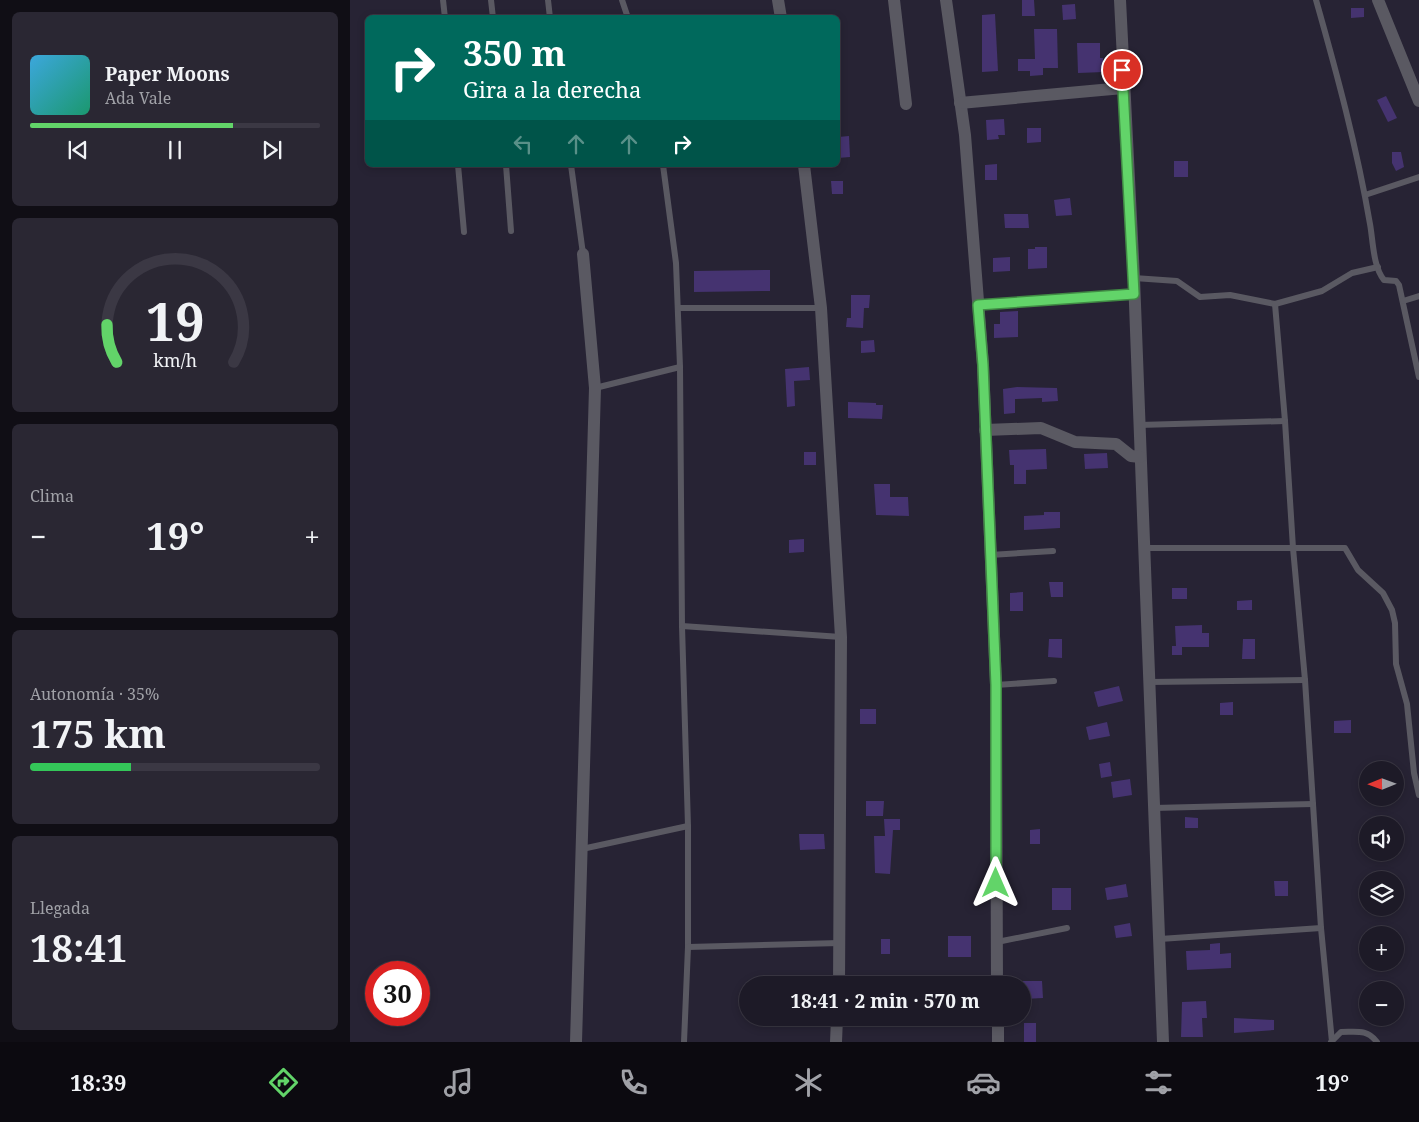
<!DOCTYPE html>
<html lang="es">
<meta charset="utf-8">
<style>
body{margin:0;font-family:"Noto Serif",serif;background:#2a2733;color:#f1f3f6;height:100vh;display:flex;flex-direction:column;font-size:19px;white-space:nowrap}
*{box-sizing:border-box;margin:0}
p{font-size:16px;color:#a0a1a7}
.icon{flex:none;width:28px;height:28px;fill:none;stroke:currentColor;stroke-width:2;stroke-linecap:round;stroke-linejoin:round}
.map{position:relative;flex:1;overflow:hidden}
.sheet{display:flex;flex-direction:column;gap:12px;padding:12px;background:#100e15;width:350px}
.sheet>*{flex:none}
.banner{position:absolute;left:15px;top:15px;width:475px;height:152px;border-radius:8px;box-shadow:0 2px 8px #0003,0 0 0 1px #3b3844;background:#00695c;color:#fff;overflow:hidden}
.needle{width:32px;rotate:269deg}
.tools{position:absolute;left:1009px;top:761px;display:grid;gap:10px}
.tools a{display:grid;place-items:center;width:45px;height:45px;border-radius:50%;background:#1d1a27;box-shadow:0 2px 8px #0003,0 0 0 1px #3b3844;font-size:25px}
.speed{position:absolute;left:15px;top:961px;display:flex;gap:10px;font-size:25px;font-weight:700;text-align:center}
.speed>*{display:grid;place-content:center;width:65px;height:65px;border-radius:50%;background:#1d1a27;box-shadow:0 2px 8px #0003,0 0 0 1px #3b3844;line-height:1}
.speed .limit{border:8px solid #d22;background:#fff;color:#111}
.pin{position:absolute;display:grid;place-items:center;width:42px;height:42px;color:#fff;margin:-21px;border:2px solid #fff;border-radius:50%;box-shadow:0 1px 5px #0007}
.me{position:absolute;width:55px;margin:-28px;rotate:0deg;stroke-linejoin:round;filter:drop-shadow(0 0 4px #0008)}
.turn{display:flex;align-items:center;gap:18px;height:105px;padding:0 15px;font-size:22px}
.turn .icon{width:65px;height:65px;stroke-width:2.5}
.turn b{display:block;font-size:35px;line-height:42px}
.lanes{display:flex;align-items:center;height:48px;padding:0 15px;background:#0003;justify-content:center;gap:25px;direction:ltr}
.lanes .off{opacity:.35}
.big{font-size:38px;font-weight:700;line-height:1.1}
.sheet .card{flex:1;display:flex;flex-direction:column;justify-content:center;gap:8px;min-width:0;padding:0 18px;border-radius:8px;background:#2a2733}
.sheet .dial{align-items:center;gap:0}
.dial svg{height:130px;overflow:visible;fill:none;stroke:#3b3844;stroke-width:7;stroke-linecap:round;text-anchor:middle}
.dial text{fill:#f1f3f6;stroke:none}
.song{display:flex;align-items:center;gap:15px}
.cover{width:60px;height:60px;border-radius:8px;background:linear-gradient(135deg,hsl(200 70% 55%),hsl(160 70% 35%))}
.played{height:5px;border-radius:2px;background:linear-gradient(90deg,#62d469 70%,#3b3844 70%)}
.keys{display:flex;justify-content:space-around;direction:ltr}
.heat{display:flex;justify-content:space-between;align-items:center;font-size:28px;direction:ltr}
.charge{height:8px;border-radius:4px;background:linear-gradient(90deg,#34c759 35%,#3b3844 0)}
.trip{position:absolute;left:389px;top:976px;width:292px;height:50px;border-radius:25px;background:#1d1a27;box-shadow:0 2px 8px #0003,0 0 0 1px #3b3844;font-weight:700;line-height:50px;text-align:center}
.tab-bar{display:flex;height:80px;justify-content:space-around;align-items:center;background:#0c0a10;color:#a0a1a7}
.tab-bar .icon{width:35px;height:35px}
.tab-bar .on{color:#62d469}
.tab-bar b{font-size:22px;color:#f1f3f6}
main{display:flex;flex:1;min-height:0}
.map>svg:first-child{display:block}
</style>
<main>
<section class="sheet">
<div class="card">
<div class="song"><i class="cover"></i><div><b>Paper Moons</b><p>Ada Vale</p></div></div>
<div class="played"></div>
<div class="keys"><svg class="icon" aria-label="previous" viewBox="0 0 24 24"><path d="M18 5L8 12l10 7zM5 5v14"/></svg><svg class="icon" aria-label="pause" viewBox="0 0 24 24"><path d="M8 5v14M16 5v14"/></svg><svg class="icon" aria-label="next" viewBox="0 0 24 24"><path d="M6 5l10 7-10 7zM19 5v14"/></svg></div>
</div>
<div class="card dial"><svg viewBox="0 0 100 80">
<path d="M14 69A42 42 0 1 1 86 69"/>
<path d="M14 69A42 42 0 0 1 8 46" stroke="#62d469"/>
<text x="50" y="56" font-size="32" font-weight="700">19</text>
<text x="50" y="72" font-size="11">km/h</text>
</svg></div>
<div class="card"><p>Clima</p>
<div class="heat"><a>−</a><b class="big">19°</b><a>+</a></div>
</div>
<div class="card"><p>Autonomía · 35%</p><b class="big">175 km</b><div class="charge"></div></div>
<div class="card"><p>Llegada</p><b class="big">18:41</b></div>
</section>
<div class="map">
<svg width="1069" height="1042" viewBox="0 0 1069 1042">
<rect width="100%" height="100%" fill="#272334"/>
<g fill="#453370">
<path d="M672,0H684L685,16H672Z"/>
<path d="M725,4L726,19L713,20L712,5Z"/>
<path d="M1001,8H1014V17L1001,18Z"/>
<path d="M645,14L648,71L632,72V15Z"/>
<path d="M684,29H707L708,68H693V75L680,76V71H668V59H685Z"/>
<path d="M727,43H750V58H753L754,72L728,73Z"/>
<path d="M1036,96L1047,118L1038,122L1027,100Z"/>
<path d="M654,119L655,135H648L649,139L637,140L636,120Z"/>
<path d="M677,128H691V142L677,143Z"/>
<path d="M499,136L500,157L488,158V137Z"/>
<path d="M1042,152H1051L1054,167L1046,171L1042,163Z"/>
<rect x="824" y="161" width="14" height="16"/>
<path d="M647,164V180H635V165Z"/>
<path d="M481,181H493V194H482Z"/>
<path d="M720,198L722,215L706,216L704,200Z"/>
<path d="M654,214H678L679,228H655Z"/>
<path d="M685,247H697V268L678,269V249H685Z"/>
<path d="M660,257V271L643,272V258Z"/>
<path d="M420,270V291L344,292V271Z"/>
<path d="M501,295H520L519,308H514L513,328L496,327L497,318H501Z"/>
<path d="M668,311V337L644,338V324H650V312Z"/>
<path d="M524,340L525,352L511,353V341Z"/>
<path d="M459,367L460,380L444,381L445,406L437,407L435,369Z"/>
<path d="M667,387L707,388L708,401L692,402V398L665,399V413L654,414L653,389Z"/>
<path d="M498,402L526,403V405H533L532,419L498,418Z"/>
<path d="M696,449L697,469L676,470V484H664V465H660L659,450Z"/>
<rect x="454" y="452" width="12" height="13"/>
<path d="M757,453L758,468L735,469L734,454Z"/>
<path d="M524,484H540V497H558L559,516L526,515Z"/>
<path d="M694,512H710V528L674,530V516L694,515Z"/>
<path d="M454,539V552L439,553V540Z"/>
<path d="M699,582H713V597H701Z"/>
<rect x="822" y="588" width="15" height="11"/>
<path d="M673,592V611H660V593Z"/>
<path d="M902,600V610H887V601Z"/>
<path d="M852,625V633H859V647H832V655H822V646H826L825,626Z"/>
<path d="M699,639H712V658L698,657Z"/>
<path d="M893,639H905V659H892Z"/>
<path d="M769,686L773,701L748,707L744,692Z"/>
<path d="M883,702V715H870V703Z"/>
<rect x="510" y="709" width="16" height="15"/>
<path d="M1001,720V733H984V721Z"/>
<path d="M757,722L760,736L739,740L736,727Z"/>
<path d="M760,762L762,776L751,778L749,764Z"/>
<path d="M780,779L782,795L763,798L761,782Z"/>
<path d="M516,801H534L533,816H516Z"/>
<path d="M835,817L848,818V828H835Z"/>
<path d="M534,819H550V830H543L540,874L525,873L524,836H535Z"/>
<path d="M690,829V844H680V830Z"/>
<path d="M449,834H474L475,849L450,850Z"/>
<path d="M924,881H938V896H925Z"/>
<path d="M776,884L778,897L757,900L755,888Z"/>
<rect x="702" y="888" width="19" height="22"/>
<path d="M780,923L782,936L766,938L764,926Z"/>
<rect x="598" y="936" width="23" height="21"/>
<rect x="531" y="939" width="9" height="15"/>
<path d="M870,943V954L881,953V968L837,970L836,951L860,950V944Z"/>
<path d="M673,981H692L693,998L674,999Z"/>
<path d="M856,1001L857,1018H852L853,1037H831L832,1002Z"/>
<path d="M884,1018L924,1020V1030L884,1033Z"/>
<rect x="674" y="1023" width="12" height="19"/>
</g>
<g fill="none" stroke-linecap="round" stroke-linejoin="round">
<g stroke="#5a5962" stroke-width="6">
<path d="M93,0L95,18"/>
<path d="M141,0L143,18"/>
<path d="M198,0L200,18"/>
<path d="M272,0L278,18"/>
<path d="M966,0C987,74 1007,148 1020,224C1023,240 1023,267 1034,280L1046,281L1049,285L1069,377"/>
<path d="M108,165L114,232"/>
<path d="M156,165L161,231"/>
<path d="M221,165L233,254"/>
<path d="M313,165L326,263L330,367L332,626L338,826V947L334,1042"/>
<path d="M1015,195L1069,177"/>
<path d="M784,278L827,281L850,297L880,295L925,304L972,291L1002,273L1028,267"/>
<path d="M1053,301L1069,296"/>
<path d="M925,304L935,421L943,548L955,680L971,928L982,1042"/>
<path d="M628,305L784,294"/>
<path d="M328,308H471"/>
<path d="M245,388L330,367"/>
<path d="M789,425L935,421"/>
<path d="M794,548H995L1008,570L1033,593L1042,610L1045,623L1046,664L1057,704L1064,773L1069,795"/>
<path d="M640,555L703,551"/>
<path d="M332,626L491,637"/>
<path d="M799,682L955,680"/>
<path d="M646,685L704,681"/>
<path d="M804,808L963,804"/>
<path d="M232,849L338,826"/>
<path d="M810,939L971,928"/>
<path d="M647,942L717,928"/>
<path d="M338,947L490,943"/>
<path d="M981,1042L991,1032C1007,1032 1017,1029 1027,1042"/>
</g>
<g stroke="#5a5962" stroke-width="12">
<path d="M428,0L431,18"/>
<path d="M544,0L556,104"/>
<path d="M596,0L615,135L633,365L646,685L647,985"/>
<path d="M770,0L784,278L813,1042"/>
<path d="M1028,0L1069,101"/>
<path d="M610,103L773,88"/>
<path d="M454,165L471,308L491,637L489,985"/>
<path d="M635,430L691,428L725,442L766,444L781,456L790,457"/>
<path d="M648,1018V1042"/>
<path d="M226,1042L245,388L233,254"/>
<path d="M486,1042L487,1018"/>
</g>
</g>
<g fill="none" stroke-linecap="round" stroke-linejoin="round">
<defs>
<path id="route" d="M646,883V685L633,365L628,305L784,294L772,70"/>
</defs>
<use href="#route" stroke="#408a44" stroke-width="12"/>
<use href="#route" stroke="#62d469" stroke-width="9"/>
</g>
</svg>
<div class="tools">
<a><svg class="needle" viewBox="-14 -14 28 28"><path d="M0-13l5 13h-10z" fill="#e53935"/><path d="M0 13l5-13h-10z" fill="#a0a1a7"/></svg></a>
<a><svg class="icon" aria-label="sound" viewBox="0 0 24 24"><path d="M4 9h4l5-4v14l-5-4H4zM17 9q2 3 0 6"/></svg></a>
<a><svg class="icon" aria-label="layers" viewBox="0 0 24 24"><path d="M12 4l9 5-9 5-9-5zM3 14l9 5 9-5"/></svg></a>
<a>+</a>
<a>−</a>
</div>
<div class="speed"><div class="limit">30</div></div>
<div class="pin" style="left:772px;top:70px;background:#d93025"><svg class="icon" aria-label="arrive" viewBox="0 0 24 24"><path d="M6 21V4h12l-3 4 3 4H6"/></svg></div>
<svg class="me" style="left:646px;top:883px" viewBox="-20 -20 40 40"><path d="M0-17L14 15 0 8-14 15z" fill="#62d469" stroke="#fff" stroke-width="4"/></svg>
<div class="trip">18:41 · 2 min · 570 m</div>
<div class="banner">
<div class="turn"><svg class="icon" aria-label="right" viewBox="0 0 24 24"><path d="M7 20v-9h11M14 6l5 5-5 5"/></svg><div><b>350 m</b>Gira a la derecha</div></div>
<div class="lanes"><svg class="icon off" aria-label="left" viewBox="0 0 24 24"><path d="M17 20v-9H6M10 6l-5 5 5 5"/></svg><svg class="icon off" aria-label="ahead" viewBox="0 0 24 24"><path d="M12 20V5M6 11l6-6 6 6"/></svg><svg class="icon off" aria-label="ahead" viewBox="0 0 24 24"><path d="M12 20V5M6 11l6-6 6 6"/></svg><svg class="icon" aria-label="right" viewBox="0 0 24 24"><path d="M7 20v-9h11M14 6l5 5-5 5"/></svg></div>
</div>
</div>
</main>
<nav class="tab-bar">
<b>18:39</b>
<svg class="icon on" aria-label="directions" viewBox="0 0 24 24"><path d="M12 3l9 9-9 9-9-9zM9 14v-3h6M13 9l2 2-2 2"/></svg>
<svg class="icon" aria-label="music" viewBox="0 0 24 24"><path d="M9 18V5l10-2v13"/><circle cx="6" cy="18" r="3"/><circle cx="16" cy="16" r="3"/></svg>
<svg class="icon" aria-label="phone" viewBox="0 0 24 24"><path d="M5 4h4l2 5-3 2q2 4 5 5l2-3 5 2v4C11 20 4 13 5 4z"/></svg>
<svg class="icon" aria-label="climate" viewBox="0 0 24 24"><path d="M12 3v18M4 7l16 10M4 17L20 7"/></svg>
<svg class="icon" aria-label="car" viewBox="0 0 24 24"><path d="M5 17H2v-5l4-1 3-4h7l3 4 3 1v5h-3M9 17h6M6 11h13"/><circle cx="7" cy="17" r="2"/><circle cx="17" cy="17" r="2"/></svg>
<svg class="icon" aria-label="filters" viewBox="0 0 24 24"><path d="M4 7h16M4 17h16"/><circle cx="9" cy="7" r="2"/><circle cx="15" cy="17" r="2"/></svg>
<b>19°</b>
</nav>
